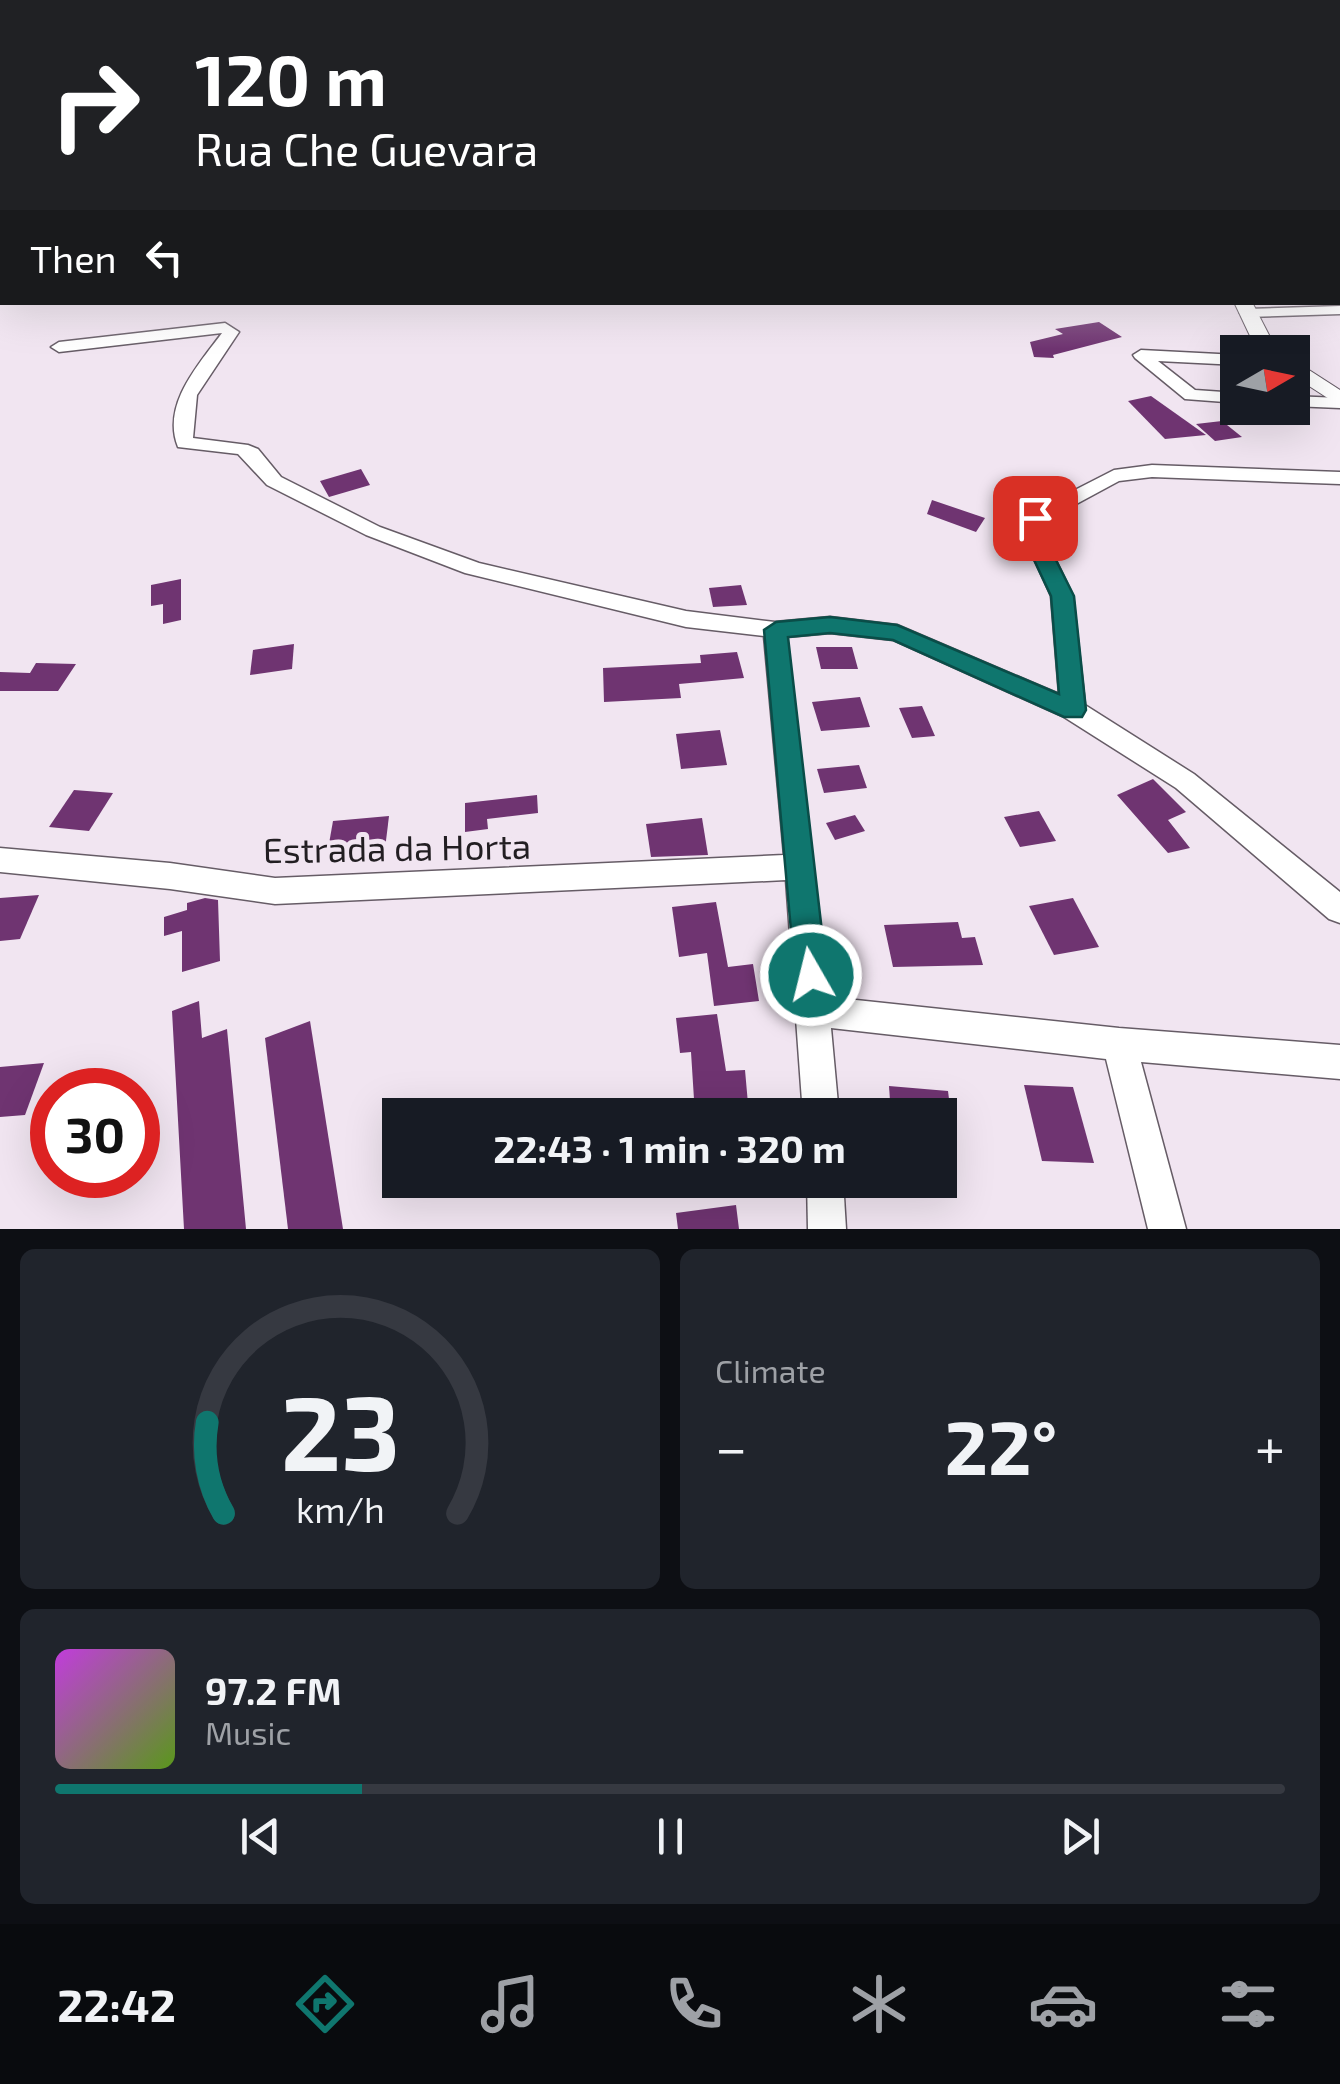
<!DOCTYPE html>
<meta charset="utf-8">
<style>
body{margin:0;font-family:"Exo 2",sans-serif;background:#20242c;color:#f1f3f6;height:100vh;display:flex;flex-direction:column;font-size:38px;white-space:nowrap}
*{box-sizing:border-box;margin:0}
p{font-size:32px;color:#9ea1a6}
.icon{flex:none;width:55px;height:55px;fill:none;stroke:currentColor;stroke-width:2;stroke-linecap:round;stroke-linejoin:round}
.map{position:relative;height:1229px;overflow:hidden}
.drawer{display:flex;flex-direction:column;gap:20px;padding:20px;background:#0d0f14;flex:1}
.drawer>*{flex:none}
.top-card{position:absolute;left:0px;top:0px;width:1340px;height:305px;box-shadow:0 10px 40px #0002;background:#202124;color:#fff;overflow:hidden}
.needle{width:65px;rotate:81deg}
.fabs{position:absolute;left:1220px;top:335px;display:grid;gap:20px}
.fabs a{display:grid;place-items:center;width:90px;height:90px;border-radius:0px;background:#171b24;box-shadow:0 10px 40px #0002;font-size:50px}
.speed{position:absolute;left:30px;top:1068px;display:flex;gap:20px;font-size:50px;font-weight:700;text-align:center}
.speed>*{display:grid;place-content:center;width:130px;height:130px;border-radius:50%;background:#171b24;box-shadow:0 10px 40px #0002;line-height:1}
.speed .limit{border:15px solid #d22;background:#fff;color:#111}
.pin{position:absolute;display:grid;place-items:center;width:85px;height:85px;color:#fff;margin:-42px;border-radius:20px;box-shadow:0 5px 15px #0006}
.me{position:absolute;width:110px;margin:-55px;rotate:352deg;stroke-linejoin:round;filter:drop-shadow(0 0 8px #0008)}
.turn{display:flex;align-items:center;gap:35px;height:210px;padding:0 30px;font-size:45px}
.turn .icon{width:130px;height:130px;stroke-width:2.5}
.turn b{display:block;font-size:70px;line-height:85px}
.then{display:flex;align-items:center;height:95px;padding:0 30px;background:#0003;gap:20px;font-size:38px}
.big{font-size:75px;font-weight:700;line-height:1.1}
.drawer .tile{flex:1;display:flex;flex-direction:column;justify-content:center;gap:15px;min-width:0;padding:0 35px;border-radius:15px;background:#20242c}
.drawer .dial{align-items:center;gap:0}
.dial svg{height:260px;overflow:visible;fill:none;stroke:#363941;stroke-width:7;stroke-linecap:round;text-anchor:middle}
.dial text{fill:#f1f3f6;stroke:none}
.song{display:flex;align-items:center;gap:30px}
.cover{width:120px;height:120px;border-radius:15px;background:linear-gradient(135deg,hsl(290 70% 55%),hsl(90 70% 35%))}
.played{height:10px;border-radius:5px;background:linear-gradient(90deg,#0f766e 25%,#363941 25%)}
.keys{display:flex;justify-content:space-around;direction:ltr}
.heat{display:flex;justify-content:space-between;align-items:center;font-size:55px;direction:ltr}
.drawer .tiles{flex:1;display:grid;gap:20px;grid-template-columns:1fr 1fr}
.tile:last-child{grid-column:span 2}
.trip{position:absolute;left:382px;top:1098px;width:575px;height:100px;border-radius:0px;background:#171b24;box-shadow:0 10px 40px #0002;font-weight:700;line-height:100px;text-align:center}
.tab-bar{display:flex;height:160px;justify-content:space-around;align-items:center;background:#090b0e;color:#9ea1a6}
.tab-bar .icon{width:70px;height:70px}
.tab-bar .current{color:#0f766e}
.tab-bar b{font-size:45px;color:#f1f3f6}
.map>svg:first-child{display:block}
</style>
<div class="map">
<svg width="1340" height="1229" viewBox="0 0 1340 1229">
<rect width="100%" height="100%" fill="#f1e5f1"/>
<g fill="#6f3471">
<path d="M1099,322L1122,337L1053,355L1054,358L1034,357L1030,342L1063,334L1055,329Z"/>
<path d="M1151,396L1206,435L1165,439L1128,401Z"/>
<path d="M1222,421L1242,437L1215,441L1196,424Z"/>
<path d="M361,469L370,485L329,497L320,481Z"/>
<path d="M932,500L985,518L976,532L927,514Z"/>
<path d="M181,579V620L163,624V604L151,606V585Z"/>
<path d="M741,585L747,605L713,607L709,588Z"/>
<path d="M294,644L292,669L250,675L253,650Z"/>
<path d="M816,647H852L858,669H821Z"/>
<path d="M737,652L744,678L679,684L681,698L604,702L603,668L701,663L700,655Z"/>
<path d="M36,663L76,664L58,691H0V672L30,673Z"/>
<path d="M860,697L870,727L821,731L812,702Z"/>
<path d="M922,706L935,736L912,738L899,708Z"/>
<path d="M720,730L727,765L681,769L676,734Z"/>
<path d="M859,765L867,788L824,793L817,769Z"/>
<path d="M1153,779L1186,812L1168,820L1190,848L1168,853L1117,795Z"/>
<path d="M74,790L113,793L89,831L49,827Z"/>
<path d="M537,795L538,813L487,819L488,829L465,832V803Z"/>
<path d="M1039,811L1056,841L1020,847L1004,817Z"/>
<path d="M855,815L865,831L835,840L826,823Z"/>
<path d="M389,816L385,849L327,855L333,821Z"/>
<path d="M702,818L708,855L651,857L646,824Z"/>
<path d="M39,895L20,939L0,941V898Z"/>
<path d="M205,898L218,900L220,961L182,972V931L164,936V917L187,910V903Z"/>
<path d="M1073,898L1099,947L1054,955L1029,906Z"/>
<path d="M716,902L728,967L753,964L759,1001L714,1006L707,953L679,957L672,907Z"/>
<path d="M958,922L962,938L975,937L983,965L893,967L884,925Z"/>
<path d="M199,1001L202,1038L227,1029L246,1229H184L172,1011Z"/>
<path d="M717,1014L726,1071L745,1070L749,1115H695L691,1052L680,1053L676,1018Z"/>
<path d="M310,1021L343,1229H288L265,1038Z"/>
<path d="M44,1063L25,1115L0,1117V1067Z"/>
<path d="M1024,1085L1073,1087L1094,1163L1042,1161Z"/>
<path d="M889,1086L948,1091L951,1115H891Z"/>
<path d="M736,1205L739,1229H678L676,1213Z"/>
</g>
<g fill="none" stroke-linecap="round" stroke-linejoin="round">
<defs>
<g id="minor">
<path d="M1338,232L1340,233V241L1338,240Z"/>
<path d="M1340,306V314L1247,317L1240,313L1247,309Z"/>
<path d="M225,323L239,332L197,395L193,438L248,445L258,449L281,477L380,527L479,563L686,611L775,622L830,617L897,625L1059,694L1051,596L1020,528L1028,514L1114,470L1152,465L1340,472V484L1152,477L1119,481L1043,522L1040,528L1073,596L1085,705L1194,774L1340,892V923L1329,919L1176,788L1064,717L893,640L830,633L787,637L828,997L1119,1028L1340,1045V1079L1141,1062L1186,1229H1148L1106,1059L831,1028L839,1115H803L786,880L275,904L170,889L0,872V848L170,863L275,878L784,855L764,636L686,627L465,573L366,535L267,485L238,454L178,447C161,405 199,364 222,333L59,352L51,347L59,342Z"/>
<path d="M1141,350L1238,355V365L1158,361L1195,390L1238,393V403L1185,399L1135,358L1133,355Z"/>
<path d="M1292,396L1340,398V408L1292,406Z"/>
<path d="M807,1180H843L846,1229H808Z"/>
</g>
<g id="tertiary">
<path d="M1234,302H1252L1270,337L1284,352H1264L1252,340Z"/>
<path d="M1292,359L1340,390V406L1292,375Z"/>
</g>
</defs>
<use href="#minor" stroke="#665c66" stroke-width="3"/>
<use href="#tertiary" stroke="#665c66" stroke-width="2"/>
<use href="#minor" fill="#fff" fill-rule="evenodd"/>
<use href="#tertiary" fill="#fff" fill-rule="evenodd"/>
</g>
<linearGradient id="sky" x2="0" y2="1"><stop stop-color="#9fa5e0"/><stop offset="0.51" stop-color="#f9f3f9"/><stop offset="1" stop-color="#f9f3f9" stop-opacity="0"/></linearGradient>
<rect width="1340" height="349" fill="url(#sky)"/>
<path fill="#0f766e" stroke="#0a4d48" stroke-width="2.5" d="M1035,512L1045,518L1040,528L1074,596L1086,710L1082,717H1064L893,640L830,633L788,637L827,975L822,986L811,990L800,986L795,975L764,630L776,622L830,617L897,625L1059,694L1051,596L1019,528L1028,514Z"/>
<g text-anchor="middle" dominant-baseline="central" stroke-width="10" stroke-linejoin="round" paint-order="stroke">
<g font-size="35" fill="#221e22" stroke="#f1e5f1">
<text transform="translate(397 847) rotate(-1)">Estrada da Horta</text>
</g>
</g>
</svg>
<div class="fabs">
<a><svg class="needle" viewBox="-14 -14 28 28"><path d="M0-13l5 13h-10z" fill="#e53935"/><path d="M0 13l5-13h-10z" fill="#9ea1a6"/></svg></a>
</div>
<div class="speed"><div class="limit">30</div></div>
<div class="pin" style="left:1035px;top:518px;background:#d93025"><svg class="icon" aria-label="arrive" viewBox="0 0 24 24"><path d="M6 21V4h12l-3 4 3 4H6"/></svg></div>
<svg class="me" style="left:811px;top:975px" viewBox="-20 -20 40 40"><circle r="17" fill="#0f766e" stroke="#fff" stroke-width="3"/><path d="M0-11L8 9 0 5-8 9z" fill="#fff"/></svg>
<div class="trip">22:43 · 1 min · 320 m</div>
<div class="top-card">
<div class="turn"><svg class="icon" aria-label="right" viewBox="0 0 24 24"><path d="M7 20v-9h11M14 6l5 5-5 5"/></svg><div><b>120 m</b>Rua Che Guevara</div></div>
<div class="then">Then<svg class="icon" aria-label="left" viewBox="0 0 24 24"><path d="M17 20v-9H6M10 6l-5 5 5 5"/></svg></div>
</div>
</div>
<section class="drawer">
<div class="tiles">
<div class="tile dial"><svg viewBox="0 0 100 80">
<path d="M14 69A42 42 0 1 1 86 69"/>
<path d="M14 69A42 42 0 0 1 9 41" stroke="#0f766e"/>
<text x="50" y="56" font-size="32" font-weight="700">23</text>
<text x="50" y="72" font-size="11">km/h</text>
</svg></div>
<div class="tile"><p>Climate</p>
<div class="heat"><a>−</a><b class="big">22°</b><a>+</a></div>
</div>
<div class="tile">
<div class="song"><i class="cover"></i><div><b>97.2 FM</b><p>Music</p></div></div>
<div class="played"></div>
<div class="keys"><svg class="icon" aria-label="previous" viewBox="0 0 24 24"><path d="M18 5L8 12l10 7zM5 5v14"/></svg><svg class="icon" aria-label="pause" viewBox="0 0 24 24"><path d="M8 5v14M16 5v14"/></svg><svg class="icon" aria-label="next" viewBox="0 0 24 24"><path d="M6 5l10 7-10 7zM19 5v14"/></svg></div>
</div>
</div>
</section>
<nav class="tab-bar">
<b>22:42</b>
<svg class="icon current" aria-label="directions" viewBox="0 0 24 24"><path d="M12 3l9 9-9 9-9-9zM9 14v-3h6M13 9l2 2-2 2"/></svg>
<svg class="icon" aria-label="music" viewBox="0 0 24 24"><path d="M9 18V5l10-2v13"/><circle cx="6" cy="18" r="3"/><circle cx="16" cy="16" r="3"/></svg>
<svg class="icon" aria-label="phone" viewBox="0 0 24 24"><path d="M5 4h4l2 5-3 2q2 4 5 5l2-3 5 2v4C11 20 4 13 5 4z"/></svg>
<svg class="icon" aria-label="climate" viewBox="0 0 24 24"><path d="M12 3v18M4 7l16 10M4 17L20 7"/></svg>
<svg class="icon" aria-label="car" viewBox="0 0 24 24"><path d="M5 17H2v-5l4-1 3-4h7l3 4 3 1v5h-3M9 17h6M6 11h13"/><circle cx="7" cy="17" r="2"/><circle cx="17" cy="17" r="2"/></svg>
<svg class="icon" aria-label="filters" viewBox="0 0 24 24"><path d="M4 7h16M4 17h16"/><circle cx="9" cy="7" r="2"/><circle cx="15" cy="17" r="2"/></svg>
</nav>
